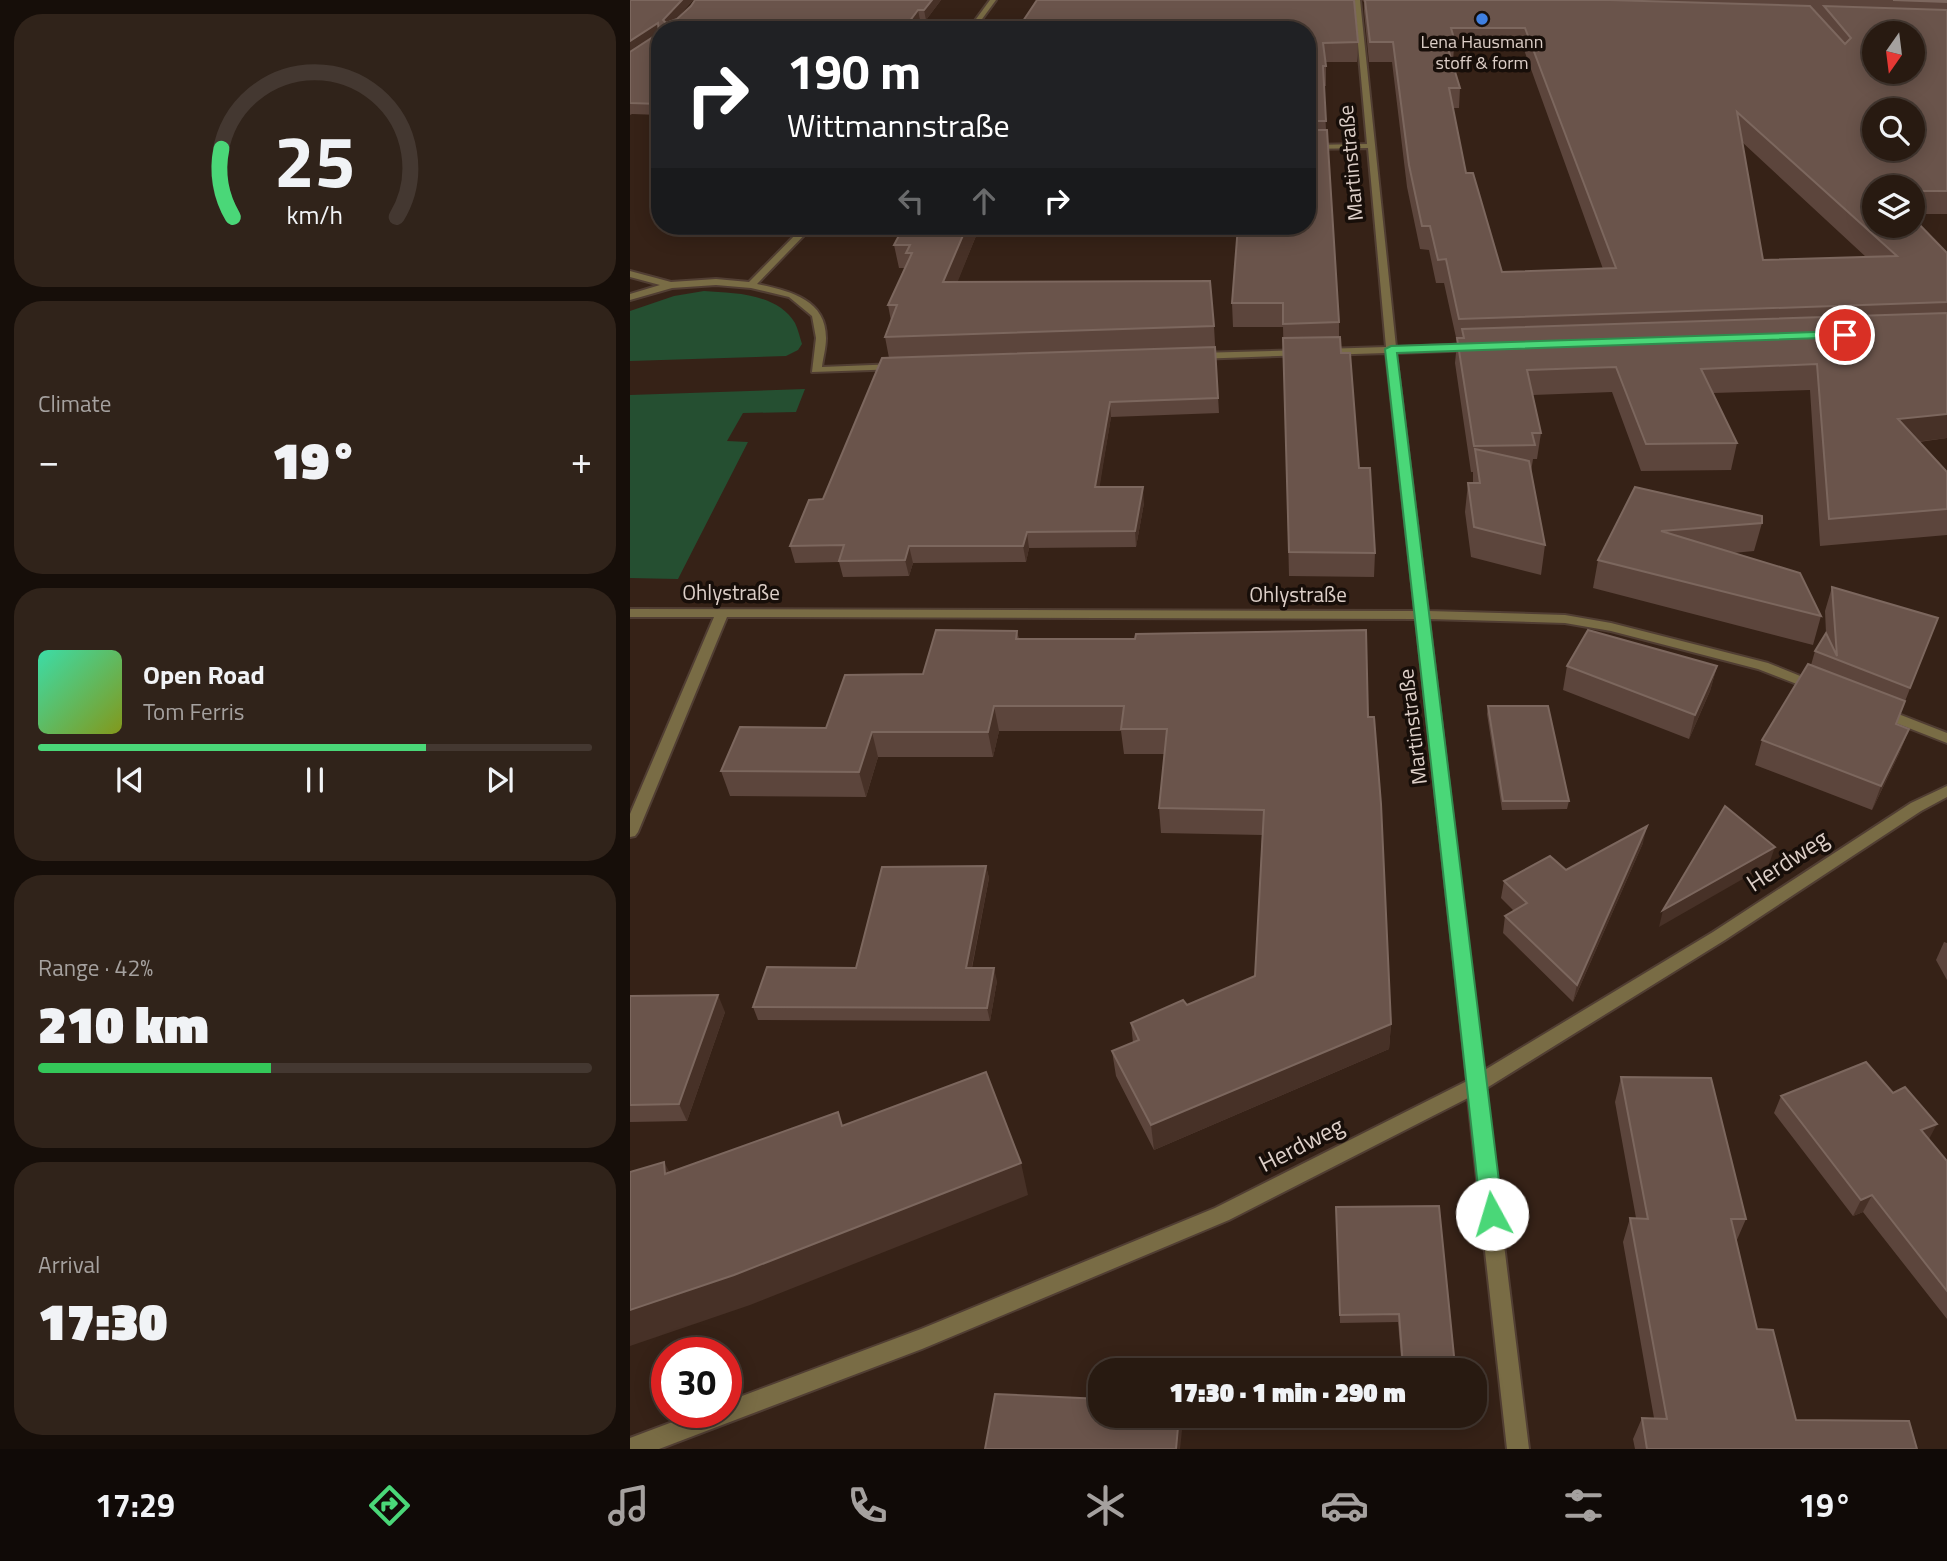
<!DOCTYPE html>
<meta charset="utf-8">
<style>
body{margin:0;font-family:"Titillium Web",sans-serif;background:#30231a;color:#f1f3f6;height:100vh;display:flex;flex-direction:column;font-size:26px;white-space:nowrap}
*{box-sizing:border-box;margin:0}
p{font-size:23px;color:#a5a19f}
.icon{flex:none;width:38px;height:38px;fill:none;stroke:currentColor;stroke-width:2;stroke-linecap:round;stroke-linejoin:round}
.map{position:relative;flex:1;overflow:hidden}
.drawer{display:flex;flex-direction:column;gap:14px;padding:14px;background:#160e09;width:630px}
.drawer>*{flex:none}
.top-card{position:absolute;left:21px;top:21px;width:665px;height:214px;border-radius:28px;box-shadow:0 4px 18px #0003,0 0 0 2px #443831;background:#202124;color:#fff;overflow:hidden}
.needle{width:46px;rotate:194deg}
.fabs{position:absolute;left:1232px;top:21px;display:grid;gap:14px}
.fabs a{display:grid;place-items:center;width:63px;height:63px;border-radius:50%;background:#281a11;box-shadow:0 4px 18px #0003,0 0 0 2px #443831;font-size:35px}
.speed{position:absolute;left:21px;top:1337px;display:flex;gap:14px;font-size:35px;font-weight:700;text-align:center}
.speed>*{display:grid;place-content:center;width:91px;height:91px;border-radius:50%;background:#281a11;box-shadow:0 4px 18px #0003,0 0 0 2px #443831;line-height:1}
.speed .limit{border:10px solid #d22;background:#fff;color:#111}
.pin{position:absolute;display:grid;place-items:center;width:60px;height:60px;color:#fff;margin:-30px;border:4px solid #fff;border-radius:50%;box-shadow:0 2px 7px #0007}
.me{position:absolute;width:77px;margin:-38px;rotate:354deg;stroke-linejoin:round;filter:drop-shadow(0 0 5px #0008)}
.turn{display:flex;align-items:center;gap:24px;height:147px;padding:0 21px;font-size:32px}
.turn .icon{width:91px;height:91px;stroke-width:2.5}
.turn b{display:block;font-size:49px;line-height:60px}
.lanes{display:flex;align-items:center;height:66px;padding:0 21px;background:#0003;justify-content:center;gap:35px;direction:ltr}
.lanes .off{opacity:.35}
.big{font-size:52px;font-weight:800;line-height:1.1}
.drawer .tile{flex:1;display:flex;flex-direction:column;justify-content:center;gap:10px;min-width:0;padding:0 24px;border-radius:28px;background:#30231a}
.drawer .dial{align-items:center;gap:0}
.dial svg{height:182px;overflow:visible;fill:none;stroke:#443831;stroke-width:7;stroke-linecap:round;text-anchor:middle}
.dial text{fill:#f1f3f6;stroke:none}
.song{display:flex;align-items:center;gap:21px}
.cover{width:84px;height:84px;border-radius:10px;background:linear-gradient(135deg,hsl(160 70% 55%),hsl(70 70% 35%))}
.played{height:7px;border-radius:4px;background:linear-gradient(90deg,#4ad778 70%,#443831 70%)}
.keys{display:flex;justify-content:space-around;direction:ltr}
.heat{display:flex;justify-content:space-between;align-items:center;font-size:38px;direction:ltr}
.charge{height:10px;border-radius:5px;background:linear-gradient(90deg,#34c759 42%,#443831 0)}
.trip{position:absolute;left:458px;top:1358px;width:399px;height:70px;border-radius:28px;background:#281a11;box-shadow:0 4px 18px #0003,0 0 0 2px #443831;font-weight:800;line-height:70px;text-align:center}
.tab-bar{display:flex;height:112px;justify-content:space-around;align-items:center;background:#100a07;color:#a5a19f}
.tab-bar .icon{width:49px;height:49px}
.tab-bar .on{color:#4ad778}
.tab-bar b{font-size:32px;color:#f1f3f6}
main{display:flex;flex:1;min-height:0}
.map>svg:first-child{display:block}
</style>
<main>
<section class="drawer">
<div class="tile dial"><svg viewBox="0 0 100 80">
<path d="M14 69A42 42 0 1 1 86 69"/>
<path d="M14 69A42 42 0 0 1 9 39" stroke="#4ad778"/>
<text x="50" y="56" font-size="32" font-weight="700">25</text>
<text x="50" y="72" font-size="11">km/h</text>
</svg></div>
<div class="tile"><p>Climate</p>
<div class="heat"><a>−</a><b class="big">19°</b><a>+</a></div>
</div>
<div class="tile">
<div class="song"><i class="cover"></i><div><b>Open Road</b><p>Tom Ferris</p></div></div>
<div class="played"></div>
<div class="keys"><svg class="icon" aria-label="previous" viewBox="0 0 24 24"><path d="M18 5L8 12l10 7zM5 5v14"/></svg><svg class="icon" aria-label="pause" viewBox="0 0 24 24"><path d="M8 5v14M16 5v14"/></svg><svg class="icon" aria-label="next" viewBox="0 0 24 24"><path d="M6 5l10 7-10 7zM19 5v14"/></svg></div>
</div>
<div class="tile"><p>Range · 42%</p><b class="big">210 km</b><div class="charge"></div></div>
<div class="tile"><p>Arrival</p><b class="big">17:30</b></div>
</section>
<div class="map">
<svg width="1317" height="1449" viewBox="0 0 1317 1449">
<rect width="100%" height="100%" fill="#362217"/>
<g fill="#254f31">
<path d="M74,291C104,293 147,293 165,323C168,329 170,338 172,344L168,350L156,356L0,361V311L44,296Z"/>
<path d="M175,389L166,412L113,413L97,441L118,442L48,579L0,578V395Z"/>
</g>
<g fill="none" stroke-linecap="round" stroke-linejoin="round">
<defs>
<g id="street">
<path d="M360,0H366L344,30H338Z"/>
<path d="M724,0H730L766,347L844,344L849,347L844,350L766,353L798,611L935,615L981,623L1138,663L1190,684L1192,687L1185,691L1128,669L981,631L935,623L799,619L853,1071L1083,932L1281,803L1317,786V797L1291,811L1095,940L855,1089L899,1449H877L838,1098L599,1220L292,1349L29,1449H0V1438L69,1412H96V1402L291,1329L585,1208L837,1081L786,619L97,617L8,832L5,836L0,837V814L84,617H0V609L785,611L756,353L693,355L688,352L693,349L756,347L738,148L677,149V145L737,144Z"/>
<path d="M174,226H183L127,284C159,291 196,299 196,338C196,348 193,358 192,367L267,364L272,367L271,369L182,372L186,338L182,316L159,297L121,288L86,285L42,288L0,300V294L30,285L0,277V271L41,282L86,279L119,282Z"/>
<path d="M673,350L677,351V355L567,359L562,356L567,353Z"/>
<path d="M1253,708L1317,733V743L1248,716L1246,713L1248,710Z"/>
</g>
</defs>
<use href="#street" stroke="#513e33" stroke-width="4"/>
<use href="#street" fill="#796c45" fill-rule="evenodd"/>
</g>
<g fill="#5c453c" fill-rule="evenodd">
<path d="M0,0H63L45,20L311,0L296,20L30,30V115L2,114L0,115Z"/>
<path d="M407,0H724L728,42L727,62H696V86H694L696,130L709,322V337H710L711,353H720L729,468H740L745,553L744,577L659,576L653,327H603L602,303L608,226H677V30H387Z"/>
<path d="M732,0H1317V214H1283V187H1244L1317,253V438L1289,442L1317,472V535L1190,546L1180,390L1083,393L1107,443L1101,470L1011,471L982,392L903,395L911,433L907,459H903L901,472L915,545L911,575L841,557L835,512L838,483H843V472H841L825,363L827,342L814,283H806L799,250L790,249L777,187L762,62H739L734,11V2ZM824,47H893L973,269L872,272L836,173L823,108H829L830,88L822,62H823ZM1112,142L1236,257L1133,260Z"/>
<path d="M274,226H354L350,236H346L327,282L584,326L589,413L481,417L469,487L514,503L506,547L399,548L396,562L283,563L279,576L213,577L209,562L165,563L160,546L193,499L259,358L255,337L261,321L258,305L275,268H269L264,245Z"/>
<path d="M1005,487L1132,523L1124,551L1103,553L1191,616L1183,645L963,588L968,560Z"/>
<path d="M1202,587L1308,618L1266,724L1279,729L1269,754L1242,810L1125,765L1132,740L1181,665L1185,651L1196,633L1195,611Z"/>
<path d="M387,631L389,639L738,717L761,1024L759,1049L524,1150L486,1076L482,1051L503,1043L501,1023L557,1005L625,976L632,835L531,833L529,808L534,754H494L491,731H369L363,757H248L236,797L100,796L91,771L196,728L293,674Z"/>
<path d="M937,666H1087L1080,691L1059,739L933,690Z"/>
<path d="M858,706L939,801L937,809L872,810L857,714Z"/>
<path d="M1013,843L943,1002L873,933L875,916L884,911L871,898L874,881L936,870Z"/>
<path d="M356,866L359,878L342,968L367,981L360,1021L128,1020L123,1007L226,968Z"/>
<path d="M1314,942L1317,943V980L1306,960Z"/>
<path d="M0,996L95,1012L57,1121L0,1122Z"/>
<path d="M991,1077L1116,1219L1106,1242L1127,1329L1166,1420L1287,1449H1005L1003,1439L1012,1418H1024L993,1242L1000,1218H1006L985,1102Z"/>
<path d="M1151,1096L1299,1139L1317,1161V1319L1233,1212L1223,1216L1144,1113Z"/>
<path d="M706,1207L825,1366V1370H772L768,1322L710,1323Z"/>
</g>
<g fill="#473127">
<path d="M52,0H63L36,30L33,20Z"/>
<path d="M302,0H311L296,20L294,10Z"/>
<path d="M288,10L290,20L282,30H273Z"/>
<path d="M28,23L30,34L0,53V41Z"/>
<path d="M337,226H345L346,236L318,306L313,282Z"/>
<path d="M349,226H354L350,236Z"/>
<path d="M480,402L481,417L467,503L465,487Z"/>
<path d="M1317,414V438L1260,445L1268,419Z"/>
<path d="M513,487L514,503L506,547L505,531Z"/>
<path d="M397,532L399,548L396,562L393,546Z"/>
<path d="M279,546L283,563L279,576L275,560Z"/>
<path d="M1087,666L1080,691L1059,739L1065,715Z"/>
<path d="M364,706L369,731L363,757L358,732Z"/>
<path d="M1279,729L1269,754L1242,810L1251,786Z"/>
<path d="M242,732L248,757L236,797L229,772Z"/>
<path d="M1017,826L1013,843L943,1002L947,985Z"/>
<path d="M1145,847L1139,864L1029,927L1033,910Z"/>
<path d="M356,866L359,878L339,981L336,968Z"/>
<path d="M364,968L367,981L360,1021L357,1008Z"/>
<path d="M88,995L95,1012L57,1121L49,1104Z"/>
<path d="M761,1024L759,1049L524,1150L521,1125Z"/>
<path d="M1307,1124L1298,1141L1291,1130Z"/>
<path d="M34,1162L51,1193L35,1174Z"/>
<path d="M391,1163L398,1195L120,1305L0,1346V1310Z"/>
<path d="M1242,1195L1233,1212L1223,1216L1231,1200Z"/>
<path d="M549,1416H552L553,1421L550,1449H546Z"/>
</g>
<g fill="#6a544b" stroke="#7c675e" stroke-width="2" fill-rule="evenodd">
<path d="M0,0H52L33,20L36,23L47,19L61,6L65,0H302L294,10H288L273,30H30V104L0,103V52L29,33L28,23L0,41Z"/>
<path d="M407,0H724L728,42L693,43L696,66H693L696,121H677V30H545L546,24H469L466,30H387Z"/>
<path d="M735,0H979L1180,6L1215,44L1221,38L1194,6L1317,10V191H1283V187H1244V226H1283V218L1317,253V302L829,319L816,259L808,260L800,226H792L779,165L763,42H740ZM821,28H895L986,268L872,272L843,173H836L819,88H830L816,42H825ZM1244,33H1283V72H1244ZM1244,110H1283V149H1244ZM1107,112L1267,256L1133,260Z"/>
<path d="M1263,0H1317V2Z"/>
<path d="M677,130H697L709,322L653,324V303H602L608,226H677Z"/>
<path d="M274,226H337L313,282L580,281L584,326L255,337L267,305H258L282,253H276L280,245H264Z"/>
<path d="M1317,313V414L1268,419L1317,472V509L1199,519L1187,364L1071,369L1107,443L1016,444L986,367L897,370L911,433H902L905,445L844,446L827,338H834L832,329Z"/>
<path d="M710,337L711,353H720L729,468H740L745,553L659,552L653,338Z"/>
<path d="M585,347L588,398L480,402L465,487H513L505,531L397,532L393,546H279L275,560L209,561L214,545L160,546L179,500L193,499L252,358Z"/>
<path d="M845,449L899,461L915,545L844,527L838,483H850Z"/>
<path d="M1005,487L1132,516V523L1031,531L1170,573L1191,616L968,560Z"/>
<path d="M1202,587L1308,618L1280,688L1185,651L1196,633L1207,656Z"/>
<path d="M306,630L387,631L386,639H505L506,634L736,630L738,717H744L751,804L761,1024L521,1125L482,1051L509,1040L501,1023L553,1000L557,1005L625,976L634,810L529,808L537,729H491L494,706H364L358,732H242L229,772L91,771L110,727L196,728L215,675L293,674Z"/>
<path d="M958,630L1087,666L1065,715L937,666Z"/>
<path d="M1178,664L1275,701L1266,724L1279,729L1251,786L1132,740Z"/>
<path d="M858,706H918L939,801H873Z"/>
<path d="M1095,806L1145,847L1033,910Z"/>
<path d="M1017,826L947,985L875,916L897,903L874,881L920,856L936,870Z"/>
<path d="M356,866L336,968H364L357,1008L123,1007L137,967L226,968L252,867Z"/>
<path d="M88,995L49,1104L0,1105V996Z"/>
<path d="M1236,1062L1263,1093L1275,1087L1307,1124L1291,1130L1317,1161V1291L1242,1195L1231,1200L1151,1096Z"/>
<path d="M356,1072L391,1163L104,1275L0,1310V1172L34,1162L35,1174L208,1112L212,1126Z"/>
<path d="M991,1077L1081,1078L1116,1219H1101L1127,1329L1143,1330L1166,1420L1279,1421L1287,1449H1017L1012,1418L1037,1419L1000,1218L1018,1219Z"/>
<path d="M809,1206L825,1366L773,1367L769,1314L710,1315L706,1207Z"/>
<path d="M365,1394L471,1399V1416H549L546,1449H355Z"/>
</g>
<path fill="#4ad778" stroke="#308c4e" stroke-width="2" d="M1215,331L1219,332V337L767,353L873,1214L870,1222L862,1224L854,1222L851,1214L755,349L761,346Z"/>
<circle fill="#3f7fe0" stroke="#170e09" stroke-width="2.5" cx="852" cy="19" r="7"/>
<g text-anchor="middle" dominant-baseline="central" stroke-width="7" stroke-linejoin="round" paint-order="stroke">
<g font-size="18" fill="#ddcfc8" stroke="#170e09">
<text x="852" y="41">Lena Hausmann<tspan x="852" dy="21">stoff &amp; form</tspan></text>
</g>
<g font-size="21" fill="#ddcfc8" stroke="#170e09">
<text transform="translate(720 163) rotate(-95)">Martinstraße</text>
<text x="101" y="592">Ohlystraße</text>
<text x="668" y="594">Ohlystraße</text>
<text transform="translate(782 727) rotate(-97)">Martinstraße</text>
</g>
<g font-size="24" fill="#ddcfc8" stroke="#170e09">
<text transform="translate(1157 860) rotate(-33)">Herdweg</text>
<text transform="translate(671 1144) rotate(-27)">Herdweg</text>
</g>
</g>
</svg>
<div class="fabs">
<a><svg class="needle" viewBox="-14 -14 28 28"><path d="M0-13l5 13h-10z" fill="#e53935"/><path d="M0 13l5-13h-10z" fill="#a5a19f"/></svg></a>
<a><svg class="icon" aria-label="search" viewBox="0 0 24 24"><circle cx="10" cy="10" r="6"/><path d="M15 15l6 6"/></svg></a>
<a><svg class="icon" aria-label="layers" viewBox="0 0 24 24"><path d="M12 4l9 5-9 5-9-5zM3 14l9 5 9-5"/></svg></a>
</div>
<div class="speed"><div class="limit">30</div></div>
<div class="pin" style="left:1215px;top:335px;background:#d93025"><svg class="icon" aria-label="arrive" viewBox="0 0 24 24"><path d="M6 21V4h12l-3 4 3 4H6"/></svg></div>
<svg class="me" style="left:862px;top:1214px" viewBox="-20 -20 40 40"><circle r="19" fill="#fff"/><path d="M0-13L10 11 0 6-10 11z" fill="#4ad778"/></svg>
<div class="trip">17:30 · 1 min · 290 m</div>
<div class="top-card">
<div class="turn"><svg class="icon" aria-label="right" viewBox="0 0 24 24"><path d="M7 20v-9h11M14 6l5 5-5 5"/></svg><div><b>190 m</b>Wittmannstraße</div></div>
<div class="lanes"><svg class="icon off" aria-label="left" viewBox="0 0 24 24"><path d="M17 20v-9H6M10 6l-5 5 5 5"/></svg><svg class="icon off" aria-label="ahead" viewBox="0 0 24 24"><path d="M12 20V5M6 11l6-6 6 6"/></svg><svg class="icon" aria-label="right" viewBox="0 0 24 24"><path d="M7 20v-9h11M14 6l5 5-5 5"/></svg></div>
</div>
</div>
</main>
<nav class="tab-bar">
<b>17:29</b>
<svg class="icon on" aria-label="directions" viewBox="0 0 24 24"><path d="M12 3l9 9-9 9-9-9zM9 14v-3h6M13 9l2 2-2 2"/></svg>
<svg class="icon" aria-label="music" viewBox="0 0 24 24"><path d="M9 18V5l10-2v13"/><circle cx="6" cy="18" r="3"/><circle cx="16" cy="16" r="3"/></svg>
<svg class="icon" aria-label="phone" viewBox="0 0 24 24"><path d="M5 4h4l2 5-3 2q2 4 5 5l2-3 5 2v4C11 20 4 13 5 4z"/></svg>
<svg class="icon" aria-label="climate" viewBox="0 0 24 24"><path d="M12 3v18M4 7l16 10M4 17L20 7"/></svg>
<svg class="icon" aria-label="car" viewBox="0 0 24 24"><path d="M5 17H2v-5l4-1 3-4h7l3 4 3 1v5h-3M9 17h6M6 11h13"/><circle cx="7" cy="17" r="2"/><circle cx="17" cy="17" r="2"/></svg>
<svg class="icon" aria-label="filters" viewBox="0 0 24 24"><path d="M4 7h16M4 17h16"/><circle cx="9" cy="7" r="2"/><circle cx="15" cy="17" r="2"/></svg>
<b>19°</b>
</nav>
